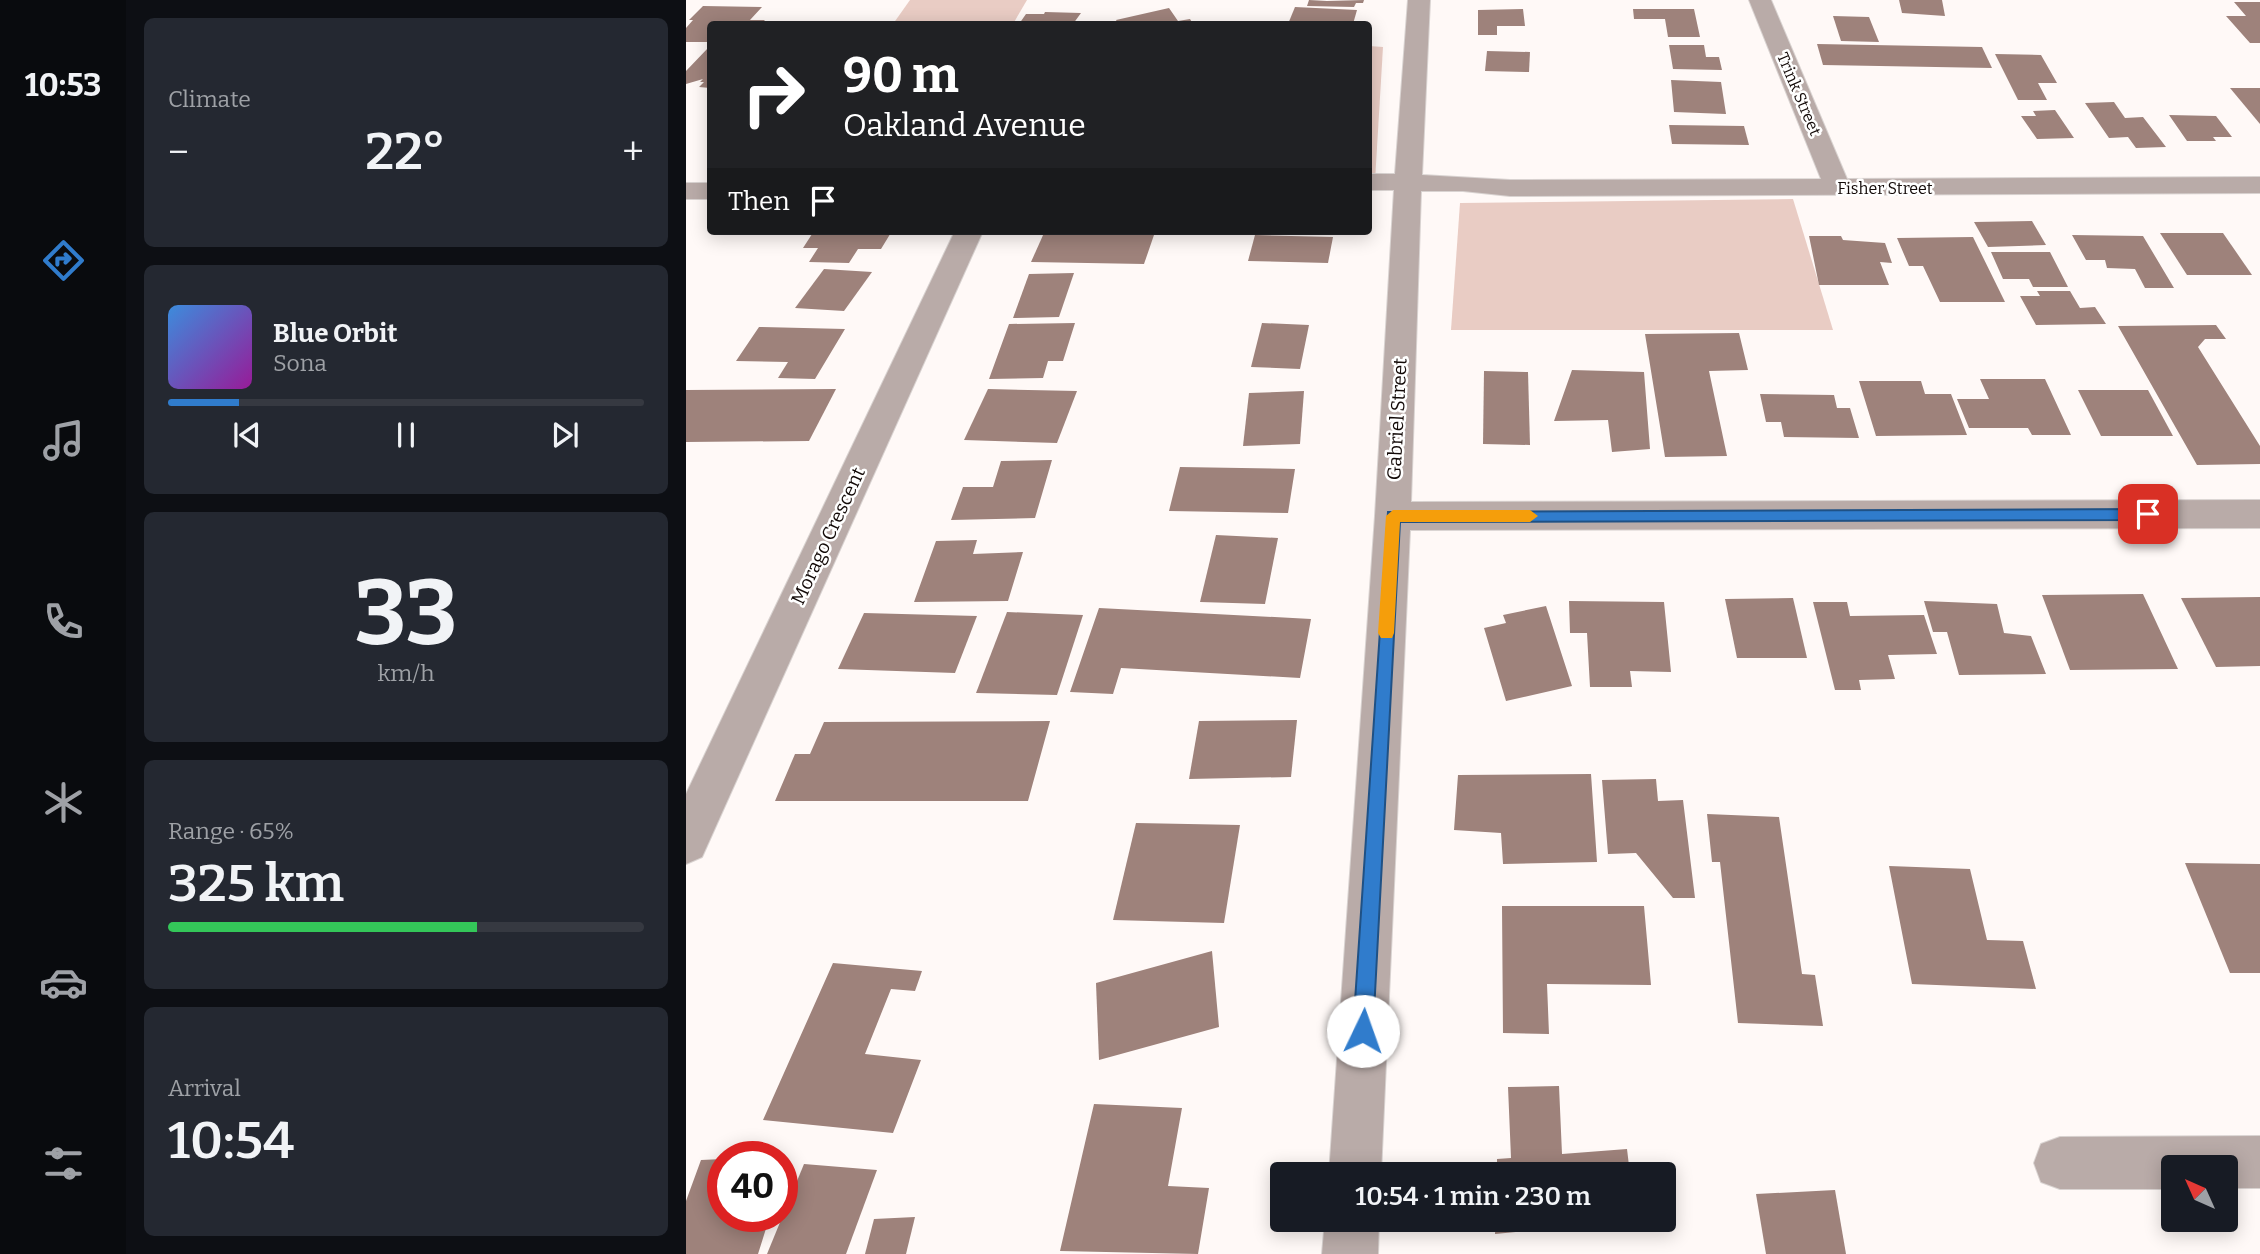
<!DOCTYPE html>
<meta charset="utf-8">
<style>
body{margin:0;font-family:Bitter,serif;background:#242831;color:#f1f3f6;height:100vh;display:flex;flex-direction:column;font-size:26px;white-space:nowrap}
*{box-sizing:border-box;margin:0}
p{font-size:23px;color:#9ea1a6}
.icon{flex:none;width:38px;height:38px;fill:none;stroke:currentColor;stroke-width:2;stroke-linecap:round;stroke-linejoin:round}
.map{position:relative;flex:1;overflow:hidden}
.drawer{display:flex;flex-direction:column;gap:18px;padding:18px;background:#0d0f14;width:560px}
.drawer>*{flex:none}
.guide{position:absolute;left:21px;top:21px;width:665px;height:214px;border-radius:7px;box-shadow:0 4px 18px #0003;background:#202124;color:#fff;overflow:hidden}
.needle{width:46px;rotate:315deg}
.fabs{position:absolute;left:1475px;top:1155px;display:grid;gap:14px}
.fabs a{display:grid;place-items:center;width:77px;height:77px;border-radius:7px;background:#171b24;box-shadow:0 4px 18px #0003;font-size:35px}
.speed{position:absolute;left:21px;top:1141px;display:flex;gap:14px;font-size:35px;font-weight:700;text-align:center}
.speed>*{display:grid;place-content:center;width:91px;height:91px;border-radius:50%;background:#171b24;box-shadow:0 4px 18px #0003;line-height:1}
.speed .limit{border:10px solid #d22;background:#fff;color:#111}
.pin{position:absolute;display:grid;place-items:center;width:60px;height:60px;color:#fff;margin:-30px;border-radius:14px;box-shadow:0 4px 10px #0006}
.me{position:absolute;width:77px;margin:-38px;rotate:3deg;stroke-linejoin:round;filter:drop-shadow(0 0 5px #0008)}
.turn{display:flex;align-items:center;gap:24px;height:147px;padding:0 21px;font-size:32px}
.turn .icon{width:91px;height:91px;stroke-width:2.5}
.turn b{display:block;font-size:49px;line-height:60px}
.then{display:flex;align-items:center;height:66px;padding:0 21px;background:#0003;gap:14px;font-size:26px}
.big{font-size:52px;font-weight:600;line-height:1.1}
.drawer .card{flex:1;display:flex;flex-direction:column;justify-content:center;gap:10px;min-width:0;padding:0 24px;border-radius:10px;background:#242831}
.drawer .dial{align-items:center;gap:0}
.dial b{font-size:91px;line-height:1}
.song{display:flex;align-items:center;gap:21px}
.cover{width:84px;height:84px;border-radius:10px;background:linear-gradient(135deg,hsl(210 70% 55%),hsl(300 70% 35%))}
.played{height:7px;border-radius:4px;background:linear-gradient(90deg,#307ccc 15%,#363941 15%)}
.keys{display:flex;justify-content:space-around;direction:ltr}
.heat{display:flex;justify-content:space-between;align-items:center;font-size:38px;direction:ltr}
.charge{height:10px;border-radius:5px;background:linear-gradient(90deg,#34c759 65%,#363941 0)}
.trip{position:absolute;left:584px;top:1162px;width:406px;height:70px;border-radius:7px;background:#171b24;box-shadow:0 4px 18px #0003;font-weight:600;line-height:70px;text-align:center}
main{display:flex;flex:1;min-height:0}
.menu{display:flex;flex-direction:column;width:126px;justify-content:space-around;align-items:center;background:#090b0e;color:#9ea1a6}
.menu .icon{width:49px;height:49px}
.menu .selected{color:#307ccc}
.menu b{font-size:32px;color:#f1f3f6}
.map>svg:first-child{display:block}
</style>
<main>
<nav class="menu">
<b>10:53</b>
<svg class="icon selected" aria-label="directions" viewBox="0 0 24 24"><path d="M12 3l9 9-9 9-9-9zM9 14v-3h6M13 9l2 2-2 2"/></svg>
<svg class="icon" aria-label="music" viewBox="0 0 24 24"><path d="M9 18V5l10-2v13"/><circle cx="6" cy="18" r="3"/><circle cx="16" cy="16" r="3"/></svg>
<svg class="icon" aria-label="phone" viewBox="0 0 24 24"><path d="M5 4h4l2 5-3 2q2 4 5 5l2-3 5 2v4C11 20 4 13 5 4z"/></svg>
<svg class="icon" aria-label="climate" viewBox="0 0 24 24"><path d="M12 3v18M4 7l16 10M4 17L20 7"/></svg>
<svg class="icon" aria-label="car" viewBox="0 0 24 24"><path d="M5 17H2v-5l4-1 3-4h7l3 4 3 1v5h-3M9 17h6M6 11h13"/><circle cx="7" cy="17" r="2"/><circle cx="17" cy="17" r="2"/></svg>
<svg class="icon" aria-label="filters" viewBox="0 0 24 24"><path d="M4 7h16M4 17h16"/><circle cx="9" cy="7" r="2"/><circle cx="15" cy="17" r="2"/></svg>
</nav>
<section class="drawer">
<div class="card"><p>Climate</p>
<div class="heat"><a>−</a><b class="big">22°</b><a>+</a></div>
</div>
<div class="card">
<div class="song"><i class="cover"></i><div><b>Blue Orbit</b><p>Sona</p></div></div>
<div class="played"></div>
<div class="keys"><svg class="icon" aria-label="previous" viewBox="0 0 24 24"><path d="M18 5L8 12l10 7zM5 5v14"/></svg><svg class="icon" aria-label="pause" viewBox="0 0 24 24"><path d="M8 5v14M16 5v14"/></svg><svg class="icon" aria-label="next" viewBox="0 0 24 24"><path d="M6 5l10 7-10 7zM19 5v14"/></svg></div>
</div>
<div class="card dial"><b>33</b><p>km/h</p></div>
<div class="card"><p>Range · 65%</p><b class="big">325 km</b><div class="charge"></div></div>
<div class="card"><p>Arrival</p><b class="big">10:54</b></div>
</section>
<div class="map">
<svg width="1574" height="1254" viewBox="0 0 1574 1254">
<rect width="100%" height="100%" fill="#fff9f7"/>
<g fill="#e9ccc4">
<path d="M224,0H341L327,24H207Z"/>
<path d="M683,46L697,47L689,181H683Z"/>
<path d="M1107,199L1147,330H765L774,203Z"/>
</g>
<g fill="#9e827b">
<path d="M623,0L641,1L678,0L677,3H670L668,7L621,6Z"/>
<path d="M1213,0H1256L1259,16L1216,13Z"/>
<path d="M1548,2H1574V43H1564L1540,16H1560Z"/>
<path d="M17,6L76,7L64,20H79L75,24H24V42H0V28L7,20H3Z"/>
<path d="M609,7L671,10L667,24H602Z"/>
<path d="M483,8L492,21L504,19L507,24H432L430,20Z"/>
<path d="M837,9L839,26H811V35H792V10Z"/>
<path d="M947,9H1008L1014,37H982L979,19H948Z"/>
<path d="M359,12L395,13L387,24H333L340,14H358Z"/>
<path d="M1147,16L1183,17L1193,42L1155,41Z"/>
<path d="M1131,44L1296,47L1306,68L1137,65Z"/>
<path d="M983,45H1018L1020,57H1033L1036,70L987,69Z"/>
<path d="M22,48H24V88L13,87L18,82H14L17,79L0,84V71Z"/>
<path d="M801,51L844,52L843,72L799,71Z"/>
<path d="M1309,54L1355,55L1371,83H1352L1361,100H1332Z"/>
<path d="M985,80L1035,82L1040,114L988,112Z"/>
<path d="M1544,88H1574V124Z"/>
<path d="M1428,102L1439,118L1457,117L1480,147L1450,148L1442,137L1423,138L1399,103Z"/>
<path d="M1369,110L1388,138L1351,139L1335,116H1350L1347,111Z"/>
<path d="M1483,115L1530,116L1546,137H1527L1530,141H1501Z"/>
<path d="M983,125L1058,126L1063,145L986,144Z"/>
<path d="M1346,221L1360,245L1302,247L1288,222Z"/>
<path d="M128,231H206L195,249H172L163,263L123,262L132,248H117Z"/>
<path d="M358,233L468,235L458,264L345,262Z"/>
<path d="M1474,233H1537L1566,275H1501Z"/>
<path d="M569,235L647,237L642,263L562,261Z"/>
<path d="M1386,235L1457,236L1488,288H1459L1449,269L1421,268L1419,260H1400Z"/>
<path d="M1123,236H1155L1157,240L1199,243L1206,263L1194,262L1203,285H1133Z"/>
<path d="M1287,237L1319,302H1254L1237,266H1223L1211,238Z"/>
<path d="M1305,252H1364L1382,287H1347L1343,279H1317Z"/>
<path d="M138,269L186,272L158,311L109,308Z"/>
<path d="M388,273L373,317L327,318L343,274Z"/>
<path d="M1351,291H1384L1394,308L1409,307L1420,324L1350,325L1334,296H1354Z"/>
<path d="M389,323L377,361H362L357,378L303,379L323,324Z"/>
<path d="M576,323L623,325L614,369L565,367Z"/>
<path d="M1530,325L1540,339H1519L1512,347L1574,446V464L1511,465L1432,326Z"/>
<path d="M73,327L159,329L129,379L92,378L102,362L50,361Z"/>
<path d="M1053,333L1062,370L1023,371L1041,456L979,457L959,334Z"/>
<path d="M886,370L958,372L964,449L926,452L922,420L868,421Z"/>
<path d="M798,371L842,372L844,445L797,444Z"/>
<path d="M1294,379H1359L1385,435H1346L1342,428H1283L1271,399H1303Z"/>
<path d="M1173,381H1235L1239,394H1265L1281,435L1190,436Z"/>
<path d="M150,389L123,441L0,442V390Z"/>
<path d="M302,389L391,391L371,443L278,440Z"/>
<path d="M1392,390H1462L1487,436H1415Z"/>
<path d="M618,391L614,444L557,446L563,393Z"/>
<path d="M1074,394L1148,395L1151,408H1164L1173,438L1098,437L1095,422H1080Z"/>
<path d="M366,460L349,518L265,520L277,487H307L315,461Z"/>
<path d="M494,467L609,469L602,513L483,511Z"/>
<path d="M530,535L592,538L579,604L514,602Z"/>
<path d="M291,540L287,554L337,552L322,601L228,602L250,541Z"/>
<path d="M1457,594L1492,669L1384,670L1356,595Z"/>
<path d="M1574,597V666L1530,667L1495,598Z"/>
<path d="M1107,598L1121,658H1051L1039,599Z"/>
<path d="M883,601L978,602L985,672L944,671L946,687H904L901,633H884Z"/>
<path d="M1238,601L1311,604L1318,633L1345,636L1360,674L1273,675L1261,632H1247Z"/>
<path d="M1127,602H1161L1164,616L1238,615L1251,654L1202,655L1209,679L1173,680L1175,690H1149Z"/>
<path d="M860,606L886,686L820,701L798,628L820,623L817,615Z"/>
<path d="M413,608L625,619L614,678L435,668L427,694L384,692Z"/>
<path d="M321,612L397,615L371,695L290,693Z"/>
<path d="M178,613L291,616L269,673L152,669Z"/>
<path d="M611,720L605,777L503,779L513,721Z"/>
<path d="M364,721L342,801H89L109,754H124L138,722Z"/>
<path d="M905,774L911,862L817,864L815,833L768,830L772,775Z"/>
<path d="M970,779L972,801L997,800L1009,898H987L950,853L922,854L916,780Z"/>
<path d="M1021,814L1093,817L1116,974L1129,975L1137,1026L1052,1023L1034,862H1026Z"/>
<path d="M450,823L554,825L538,923L427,920Z"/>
<path d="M1499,863L1574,864V973H1544Z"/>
<path d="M1203,866L1284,869L1301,940L1337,941L1350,989L1226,984Z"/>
<path d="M816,906H958L965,985L861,984L863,1034L817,1033Z"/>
<path d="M526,951L533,1027L413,1060L410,983Z"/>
<path d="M147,963L236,971L229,991L205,989L179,1054L235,1060L207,1133L77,1120Z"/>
<path d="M873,1086L876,1154L941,1149L944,1174H811V1159L825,1158L822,1087Z"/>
<path d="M408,1104L496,1108L482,1186L523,1188L512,1254L374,1251Z"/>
<path d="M37,1159V1216H84L72,1254H0V1201L15,1160Z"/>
<path d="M118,1164L191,1170L160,1254H81Z"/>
<path d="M1149,1190L1160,1254H1080L1070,1194Z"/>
<path d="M229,1217L220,1254H179L188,1219Z"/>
<path d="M810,1220H932V1222L809,1234Z"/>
</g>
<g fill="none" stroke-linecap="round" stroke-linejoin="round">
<defs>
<g id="minor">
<path d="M722,0H744L736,175L824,180L1135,179L1063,0H1085L1161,179L1574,177V193L824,196L777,191H735L725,502L1574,500V528L724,530L695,1174H643L689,516L708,190H682V174H709Z"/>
<rect x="0" y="183" width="24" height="16"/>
<path d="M269,231H297L16,857L0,864V794Z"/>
<path d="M1574,1136V1188H1540V1167H1488V1189H1374L1355,1182L1348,1163L1355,1144L1374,1137Z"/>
<path d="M639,1220H693L692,1254H636Z"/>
</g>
</defs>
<use href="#minor" stroke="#d9d3d1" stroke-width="2"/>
<use href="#minor" fill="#b9aba8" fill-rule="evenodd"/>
</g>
<path fill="#307ccc" stroke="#1f5185" stroke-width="2" d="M1462,509L1469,514L1462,520L714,522L687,1031L684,1039L677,1042L670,1039L667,1031L702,512Z"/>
<path fill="#f59e0b" d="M707,510H844L852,516L844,522H714L708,633L706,638H695L692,633L700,516Z"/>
<g text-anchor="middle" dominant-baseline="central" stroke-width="5" stroke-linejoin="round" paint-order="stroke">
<g font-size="16" fill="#120907" stroke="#fff">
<text transform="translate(1113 94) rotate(67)">Trink Street</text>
<text x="1199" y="188">Fisher Street</text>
</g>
<g font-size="19" fill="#120907" stroke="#fff">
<text transform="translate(711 419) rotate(-87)">Gabriel Street</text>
<text transform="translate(142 536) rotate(-65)">Morago Crescent</text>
</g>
</g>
</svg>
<div class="fabs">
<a><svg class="needle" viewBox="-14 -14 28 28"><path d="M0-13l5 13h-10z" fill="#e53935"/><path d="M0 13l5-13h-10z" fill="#9ea1a6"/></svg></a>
</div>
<div class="speed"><div class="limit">40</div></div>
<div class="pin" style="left:1462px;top:514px;background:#d93025"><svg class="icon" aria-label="arrive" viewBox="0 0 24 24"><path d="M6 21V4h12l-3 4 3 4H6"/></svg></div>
<svg class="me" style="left:677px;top:1031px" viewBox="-20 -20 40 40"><circle r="19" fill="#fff"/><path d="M0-13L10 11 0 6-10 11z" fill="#307ccc"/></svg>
<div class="trip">10:54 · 1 min · 230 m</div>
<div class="guide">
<div class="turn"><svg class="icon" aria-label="right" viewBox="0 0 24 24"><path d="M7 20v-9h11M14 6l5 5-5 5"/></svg><div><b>90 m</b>Oakland Avenue</div></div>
<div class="then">Then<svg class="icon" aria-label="arrive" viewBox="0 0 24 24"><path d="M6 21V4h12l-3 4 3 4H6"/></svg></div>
</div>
</div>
</main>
